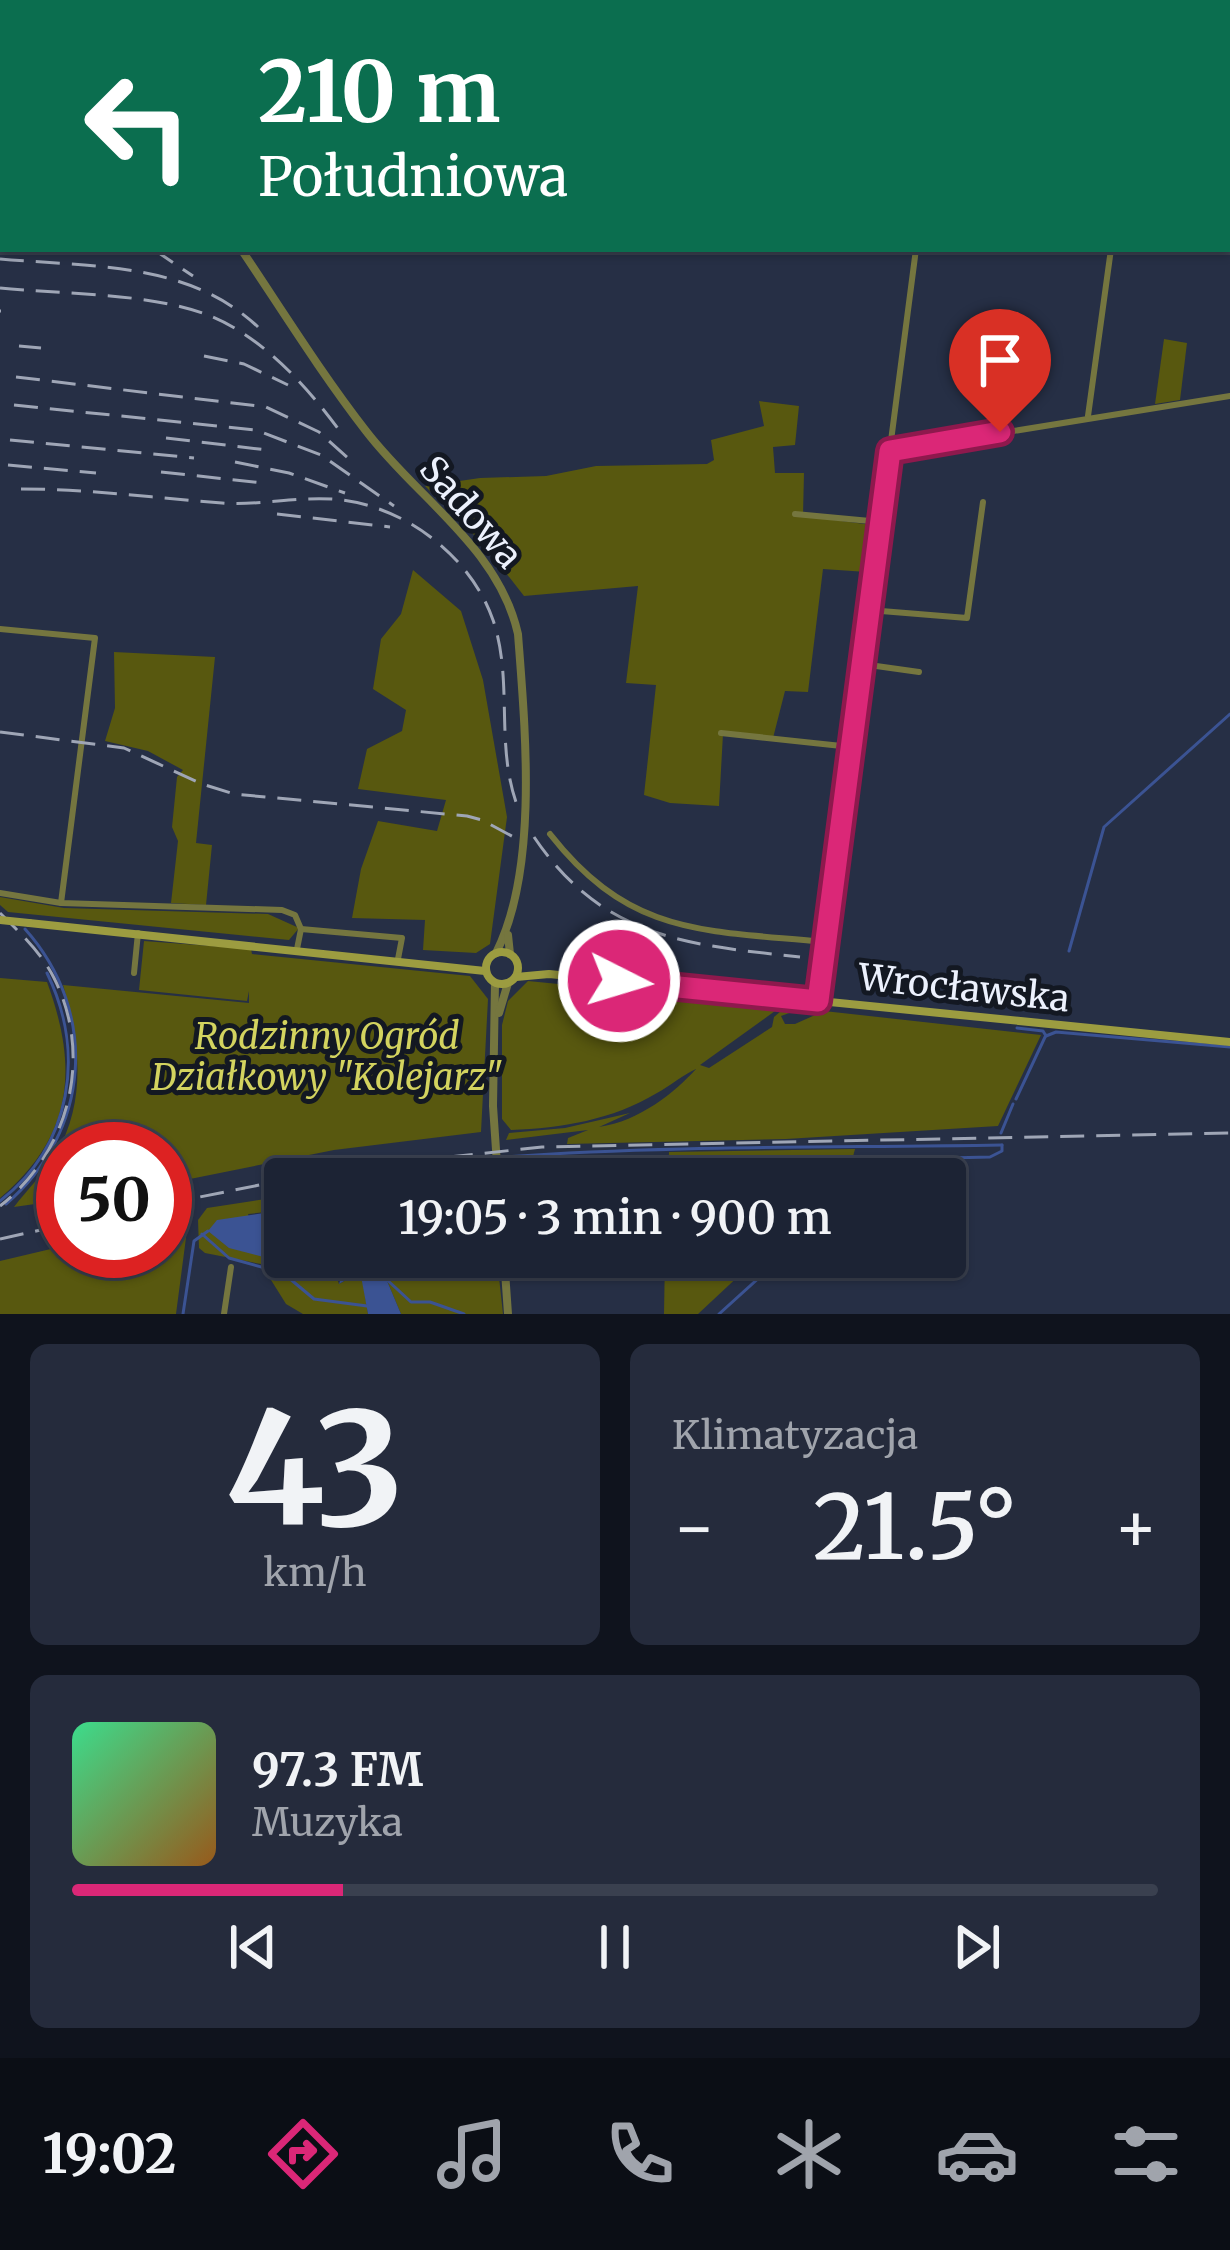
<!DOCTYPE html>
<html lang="pl">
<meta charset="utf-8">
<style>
body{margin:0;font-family:Merriweather,serif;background:#252b3c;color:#f1f3f6;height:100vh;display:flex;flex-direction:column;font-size:45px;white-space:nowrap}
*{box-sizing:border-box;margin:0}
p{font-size:39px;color:#a0a4ac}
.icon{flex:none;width:66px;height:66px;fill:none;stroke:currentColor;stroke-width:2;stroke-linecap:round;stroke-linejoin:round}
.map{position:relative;height:1314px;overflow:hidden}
.details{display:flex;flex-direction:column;gap:30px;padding:30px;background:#0f131d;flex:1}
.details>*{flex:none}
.top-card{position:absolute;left:0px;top:0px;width:1230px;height:252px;box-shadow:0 3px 9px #0004,0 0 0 3px #3a404f;background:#0b6e4f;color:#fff;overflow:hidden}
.speed{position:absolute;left:36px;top:1122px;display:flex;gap:24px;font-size:60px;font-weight:700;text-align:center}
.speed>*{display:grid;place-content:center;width:156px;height:156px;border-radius:50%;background:#1c2334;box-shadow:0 3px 9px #0004,0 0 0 3px #3a404f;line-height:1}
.speed .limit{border:18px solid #d22;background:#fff;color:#111}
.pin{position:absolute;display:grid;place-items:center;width:102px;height:102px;color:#fff;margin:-123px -51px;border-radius:50% 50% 50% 0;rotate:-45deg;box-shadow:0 0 12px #0007}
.pin .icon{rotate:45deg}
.me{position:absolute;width:132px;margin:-66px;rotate:95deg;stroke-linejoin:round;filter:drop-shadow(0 0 9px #0008)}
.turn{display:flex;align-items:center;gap:42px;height:252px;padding:0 60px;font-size:54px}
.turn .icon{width:156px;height:156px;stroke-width:2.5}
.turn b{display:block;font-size:84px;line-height:102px}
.big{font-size:90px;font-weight:600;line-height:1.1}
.details .card{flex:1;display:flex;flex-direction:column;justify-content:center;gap:18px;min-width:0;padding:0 42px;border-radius:18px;background:#252b3c}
.details .dial{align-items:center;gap:0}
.dial b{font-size:156px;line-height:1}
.song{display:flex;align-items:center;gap:36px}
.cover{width:144px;height:144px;border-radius:18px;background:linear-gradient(135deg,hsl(150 70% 55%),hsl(30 70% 35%))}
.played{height:12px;border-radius:6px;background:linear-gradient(90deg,#db2777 25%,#3a404f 25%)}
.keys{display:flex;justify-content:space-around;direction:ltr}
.heat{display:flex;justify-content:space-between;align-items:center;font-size:66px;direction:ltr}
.details .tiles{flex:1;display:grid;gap:30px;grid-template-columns:1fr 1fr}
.card:last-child{grid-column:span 2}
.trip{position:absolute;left:264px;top:1158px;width:702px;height:120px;border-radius:12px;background:#1c2334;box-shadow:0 3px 9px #0004,0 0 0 3px #3a404f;font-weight:600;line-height:120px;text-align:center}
.menu{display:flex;height:192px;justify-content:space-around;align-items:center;background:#0b0e15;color:#a0a4ac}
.menu .icon{width:84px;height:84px}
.menu .current{color:#db2777}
.menu b{font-size:54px;color:#f1f3f6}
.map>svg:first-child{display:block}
</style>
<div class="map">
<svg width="1230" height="1314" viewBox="0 0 1230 1314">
<rect width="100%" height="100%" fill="#262f45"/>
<g fill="#58580f">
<path d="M1164,339L1187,343L1180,400L1155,404Z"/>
<path d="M759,401L799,406L795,445L773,447L775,473H804L803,516L872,525L867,572L823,569L808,692L785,691L773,738L723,734L719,806L670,803L644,795L656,685L626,683L638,586L524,596L484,545L425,486L480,478L546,476L596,466L707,464L714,460L711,440L764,426Z"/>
<path d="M413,570L461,611L483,680L507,817L490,944L476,953L423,950L425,920L352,918L361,869L378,821L437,831L446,800L358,789L367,749L402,731L406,710L373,689L381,639L401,614Z"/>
<path d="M114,652L215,657L196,843L212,845L206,905L171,903L178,841L172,827L177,777L183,770L148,751L105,741L115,708Z"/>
<path d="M0,897L64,908L268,914L299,928L289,940L8,912L0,905Z"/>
<path d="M144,941L251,949L252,954L470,976L488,999L481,1132L334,1150L165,1184V1149H63V1200L14,1207C27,1190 44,1173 56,1154C87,1101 80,1040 63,985L249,1003V991L247,1001L139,990Z"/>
<path d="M0,978L47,982C79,1069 73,1136 0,1198Z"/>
<path d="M528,981L782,1006L700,1065L709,1068L772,1027L774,1017L788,1005L803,1008L781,1016L785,1024H795L824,1011L1041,1035L998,1126L786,1139L567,1144L568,1138L588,1130L506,1140L509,1133L565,1128L630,1113L599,1127C640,1121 675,1092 696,1069C684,1074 670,1086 657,1093C612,1120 562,1128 511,1130L502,1119V1025L508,1001Z"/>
<path d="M855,1149L849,1172L841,1179H668L669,1152Z"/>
<path d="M285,1196V1210L248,1214L262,1256C293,1267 306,1284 336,1257H347L337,1278L339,1284L357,1274L362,1276L368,1314H303L286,1304L261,1264L205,1253L199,1248L198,1220L207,1208Z"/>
<path d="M189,1215L176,1314H0V1261L55,1248L63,1251H165V1220Z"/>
<path d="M377,1257H484V1267L498,1268L503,1314H401Z"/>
<path d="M665,1257H759L698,1314H664Z"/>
</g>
<g fill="#3b5393">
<path d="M285,1210V1257H336L310,1277L279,1261L229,1248L208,1231L217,1220Z"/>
<path d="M347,1257H377L401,1314H368L361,1276L356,1274L339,1284Z"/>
</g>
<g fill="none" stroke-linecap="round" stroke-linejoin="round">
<g stroke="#3b5393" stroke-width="3">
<path d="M1069,951L1104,827L1230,714"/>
<path d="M1017,1028L1043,1031L1046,1036L1056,1032L1230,1047"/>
<path d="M1016,1099L1046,1035"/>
<path d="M1001,1133L1013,1104"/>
<path d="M504,1157C670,1145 836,1148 1002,1145"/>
<path d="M862,1179L869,1172L903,1159L990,1157L1002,1151V1145"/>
<path d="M0,1201C72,1145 86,1053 47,973"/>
<path d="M6,1204C90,1132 100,1013 25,929"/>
<path d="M202,1234L229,1258L283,1273L314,1299L367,1306"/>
<path d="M384,1277L411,1302H430L464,1314"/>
<path d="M183,1314L194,1241L208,1231"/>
<path d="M719,1314L782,1257"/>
</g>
<g stroke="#75763f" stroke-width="6">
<path d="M375,0L376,3"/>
<path d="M948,3V0"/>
<path d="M1048,3L1049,0"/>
<path d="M1144,3V0"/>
<path d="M1088,416L1111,249"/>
<path d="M890,451L1230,396"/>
<path d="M795,514L881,522"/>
<path d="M869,610L967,618L983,502"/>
<path d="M0,629L95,638L61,903"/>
<path d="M862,664L919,672"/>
<path d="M721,733L851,747"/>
<path d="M550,834C631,937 704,930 824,942"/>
<path d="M0,893L61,903L282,910L295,915L301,929"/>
<path d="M297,949L301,929L402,938L398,959"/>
<path d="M134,973L138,933"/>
<path d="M818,1001L916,249"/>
<path d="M504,1262L539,1257"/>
<path d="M505,1270L596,1257"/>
<path d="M224,1314L231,1267"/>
</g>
<g stroke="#75763f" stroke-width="8">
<path d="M134,3V0"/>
<path d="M406,3L421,0"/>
<path d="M0,40L3,39"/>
<path d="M241,249C282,310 321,373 366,431C417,498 499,548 518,634C525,727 539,868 496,953"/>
<path d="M508,935L510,954"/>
<path d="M495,983L493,1106L498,1179"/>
<path d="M499,1013L508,983"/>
<path d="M504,1257L508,1314"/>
</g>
<g stroke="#9c9c40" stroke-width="8">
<path d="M29,923L485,971"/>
<circle cx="502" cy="968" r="16"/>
<path d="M516,977L549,974L1230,1042"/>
</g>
<g stroke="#9fa6b6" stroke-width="3" stroke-dasharray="24 12" stroke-linecap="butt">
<path d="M0,209L3,210"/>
<path d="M153,249L193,276"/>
<path d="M0,259C90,267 188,261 258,327"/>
<path d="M0,288C61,294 149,293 205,314C260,334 306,385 339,430"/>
<path d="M0,311H1"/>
<path d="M19,346L41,348"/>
<path d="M204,356L244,364L288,385"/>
<path d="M16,377L266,407L319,432L349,459"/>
<path d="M14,405L256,430L321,455L394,506"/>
<path d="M166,438L267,450"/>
<path d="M10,440L194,458"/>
<path d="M235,462L289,473L345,493"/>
<path d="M8,465L96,473"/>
<path d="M161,472L263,483"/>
<path d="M21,489C89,489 155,498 222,503C262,506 302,495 342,500C407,508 471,557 493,620C514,681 494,749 519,810"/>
<path d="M277,514L390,527"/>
<path d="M0,732L124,748L202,784L234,794L467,816L482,820L519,840"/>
<path d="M534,837C603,939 689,945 800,957"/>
<path d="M0,913C20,933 41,952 54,978C94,1057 69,1152 0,1206"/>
<path d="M165,1204L339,1169L542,1147L1230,1133"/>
<path d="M0,1239L63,1225"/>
</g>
<path stroke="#9c9c40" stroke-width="8" d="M0,920L29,923"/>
</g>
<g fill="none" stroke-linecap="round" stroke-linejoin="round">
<defs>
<path id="route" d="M619,981L818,1001L890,451L1000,432"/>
</defs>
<use href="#route" stroke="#8e194d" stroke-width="30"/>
<use href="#route" stroke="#db2777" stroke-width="21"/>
</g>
<g text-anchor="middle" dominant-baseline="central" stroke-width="10" stroke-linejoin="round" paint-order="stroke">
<g font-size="36" fill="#ecf1fd" stroke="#131822">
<text transform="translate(471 512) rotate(49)">Sadowa</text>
<text transform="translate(964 988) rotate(6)">Wrocławska</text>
</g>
<g font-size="36" font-style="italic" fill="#d3d35f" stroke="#131822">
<text x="327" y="1036">Rodzinny Ogród<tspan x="327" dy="41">Działkowy "Kolejarz"</tspan></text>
</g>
</g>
</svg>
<div class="speed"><div class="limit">50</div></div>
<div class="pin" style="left:1000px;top:432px;background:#d93025"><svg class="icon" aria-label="arrive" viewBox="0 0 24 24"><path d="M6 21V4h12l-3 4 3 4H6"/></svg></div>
<svg class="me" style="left:619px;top:981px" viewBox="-20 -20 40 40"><circle r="17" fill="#db2777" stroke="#fff" stroke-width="3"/><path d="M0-11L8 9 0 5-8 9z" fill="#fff"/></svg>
<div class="trip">19:05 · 3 min · 900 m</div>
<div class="top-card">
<div class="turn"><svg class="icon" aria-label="left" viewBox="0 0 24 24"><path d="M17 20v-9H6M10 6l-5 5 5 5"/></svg><div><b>210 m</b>Południowa</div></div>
</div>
</div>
<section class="details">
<div class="tiles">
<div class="card dial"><b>43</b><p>km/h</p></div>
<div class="card"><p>Klimatyzacja</p>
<div class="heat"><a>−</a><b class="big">21.5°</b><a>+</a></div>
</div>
<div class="card">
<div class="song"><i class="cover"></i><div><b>97.3 FM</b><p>Muzyka</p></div></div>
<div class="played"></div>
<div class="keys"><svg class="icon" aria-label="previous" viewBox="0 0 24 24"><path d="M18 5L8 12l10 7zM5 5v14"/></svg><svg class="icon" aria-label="pause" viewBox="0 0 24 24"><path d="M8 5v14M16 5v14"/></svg><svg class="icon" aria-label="next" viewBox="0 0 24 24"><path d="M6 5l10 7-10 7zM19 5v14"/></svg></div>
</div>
</div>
</section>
<nav class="menu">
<b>19:02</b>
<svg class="icon current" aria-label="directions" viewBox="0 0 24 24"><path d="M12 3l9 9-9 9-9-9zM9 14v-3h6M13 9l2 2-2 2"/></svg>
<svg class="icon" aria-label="music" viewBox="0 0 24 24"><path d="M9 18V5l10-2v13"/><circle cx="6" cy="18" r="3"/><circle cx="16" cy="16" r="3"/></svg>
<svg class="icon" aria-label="phone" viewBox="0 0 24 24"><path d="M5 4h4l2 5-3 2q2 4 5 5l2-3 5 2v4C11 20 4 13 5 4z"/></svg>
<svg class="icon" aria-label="climate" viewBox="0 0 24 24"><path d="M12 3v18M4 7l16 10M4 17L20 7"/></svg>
<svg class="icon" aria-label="car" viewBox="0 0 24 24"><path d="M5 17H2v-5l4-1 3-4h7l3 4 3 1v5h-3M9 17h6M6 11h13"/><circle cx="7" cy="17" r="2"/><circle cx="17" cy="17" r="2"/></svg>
<svg class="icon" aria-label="filters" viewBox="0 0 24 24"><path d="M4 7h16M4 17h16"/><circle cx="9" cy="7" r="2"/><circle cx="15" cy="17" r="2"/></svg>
</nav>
